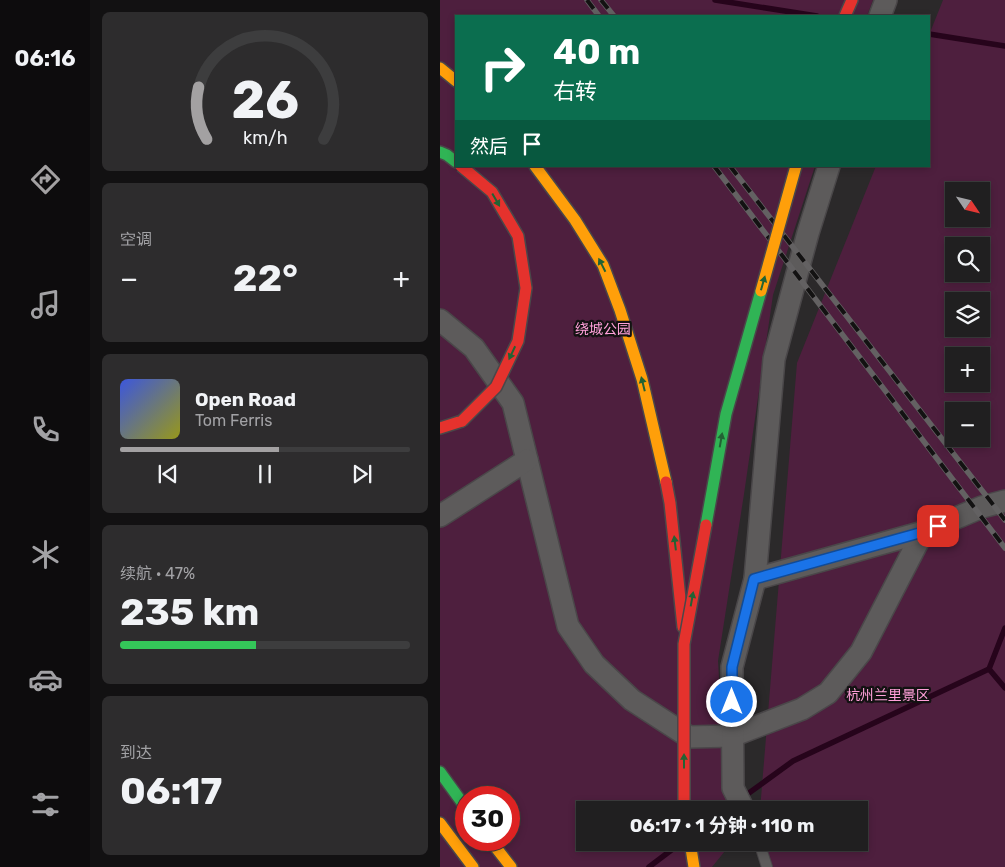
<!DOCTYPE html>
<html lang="zh">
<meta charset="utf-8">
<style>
body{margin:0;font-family:Rubik,"Noto Sans SC",sans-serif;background:#2d2c2d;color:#f1f3f6;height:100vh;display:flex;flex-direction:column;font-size:19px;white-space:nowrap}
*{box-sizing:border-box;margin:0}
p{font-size:16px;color:#a2a2a5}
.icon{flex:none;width:28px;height:28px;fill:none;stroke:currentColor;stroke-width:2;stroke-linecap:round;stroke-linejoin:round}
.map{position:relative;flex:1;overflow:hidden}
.side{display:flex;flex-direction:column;gap:12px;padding:12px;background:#121112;width:350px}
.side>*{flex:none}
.guide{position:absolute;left:15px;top:15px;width:475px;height:152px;border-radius:0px;box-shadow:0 2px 8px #0003,0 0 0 1px #3d3d3e;background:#0b6e4f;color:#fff;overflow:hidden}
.needle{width:32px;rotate:125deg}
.fabs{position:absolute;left:505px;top:182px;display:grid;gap:10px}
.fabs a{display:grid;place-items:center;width:45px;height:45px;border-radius:0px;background:#201f20;box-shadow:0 2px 8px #0003,0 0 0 1px #3d3d3e;font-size:25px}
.speed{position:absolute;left:15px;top:786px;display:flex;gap:10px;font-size:25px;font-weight:700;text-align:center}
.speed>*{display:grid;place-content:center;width:65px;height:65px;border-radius:50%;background:#201f20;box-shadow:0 2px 8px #0003,0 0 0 1px #3d3d3e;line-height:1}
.speed .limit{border:8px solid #d22;background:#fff;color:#111}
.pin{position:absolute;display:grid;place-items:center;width:42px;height:42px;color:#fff;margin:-21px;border-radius:10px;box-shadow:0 2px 8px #0006}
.me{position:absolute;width:55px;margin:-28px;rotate:0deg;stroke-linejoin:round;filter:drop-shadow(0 0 4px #0008)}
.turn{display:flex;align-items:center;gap:18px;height:105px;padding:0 15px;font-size:22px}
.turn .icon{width:65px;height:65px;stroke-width:2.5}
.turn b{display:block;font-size:35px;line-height:42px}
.then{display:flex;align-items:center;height:48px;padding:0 15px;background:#0003;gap:10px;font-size:19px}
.big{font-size:38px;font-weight:700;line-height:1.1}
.side .widget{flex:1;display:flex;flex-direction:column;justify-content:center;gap:8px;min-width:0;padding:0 18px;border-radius:8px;background:#2d2c2d}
.side .dial{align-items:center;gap:0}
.dial svg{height:130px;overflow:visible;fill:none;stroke:#3d3d3e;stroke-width:7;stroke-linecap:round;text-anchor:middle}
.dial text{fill:#f1f3f6;stroke:none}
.song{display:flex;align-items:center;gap:15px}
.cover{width:60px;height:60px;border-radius:8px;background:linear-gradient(135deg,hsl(230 70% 55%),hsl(60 70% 35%))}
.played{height:5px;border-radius:2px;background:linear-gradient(90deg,#a3a1a2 55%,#3d3d3e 55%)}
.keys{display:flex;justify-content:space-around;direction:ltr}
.heat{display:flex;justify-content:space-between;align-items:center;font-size:28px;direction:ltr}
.charge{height:8px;border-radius:4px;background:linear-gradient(90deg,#34c759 47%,#3d3d3e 0)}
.trip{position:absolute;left:136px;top:801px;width:292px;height:50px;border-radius:0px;background:#201f20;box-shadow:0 2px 8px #0003,0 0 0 1px #3d3d3e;font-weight:700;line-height:50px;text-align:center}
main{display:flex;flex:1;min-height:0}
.dock{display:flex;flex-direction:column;width:90px;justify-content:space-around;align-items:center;background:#0d0c0d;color:#a2a2a5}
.dock .icon{width:35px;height:35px}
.dock .active{color:#a3a1a2}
.dock b{font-size:22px;color:#f1f3f6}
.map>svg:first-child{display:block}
</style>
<main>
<nav class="dock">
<b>06:16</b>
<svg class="icon active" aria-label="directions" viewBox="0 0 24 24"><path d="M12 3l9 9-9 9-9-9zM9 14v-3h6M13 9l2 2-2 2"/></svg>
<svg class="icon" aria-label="music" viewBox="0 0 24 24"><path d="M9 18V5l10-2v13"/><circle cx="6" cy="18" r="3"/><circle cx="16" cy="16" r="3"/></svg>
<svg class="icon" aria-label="phone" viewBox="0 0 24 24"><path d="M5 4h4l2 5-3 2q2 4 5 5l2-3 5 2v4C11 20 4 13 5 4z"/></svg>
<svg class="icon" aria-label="climate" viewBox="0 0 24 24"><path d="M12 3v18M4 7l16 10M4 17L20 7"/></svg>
<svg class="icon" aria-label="car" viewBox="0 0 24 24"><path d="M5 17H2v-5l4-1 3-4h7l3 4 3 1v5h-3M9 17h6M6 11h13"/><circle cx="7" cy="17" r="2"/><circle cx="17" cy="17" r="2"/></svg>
<svg class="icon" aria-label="filters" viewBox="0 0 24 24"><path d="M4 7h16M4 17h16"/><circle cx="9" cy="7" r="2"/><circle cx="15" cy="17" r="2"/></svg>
</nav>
<section class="side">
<div class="widget dial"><svg viewBox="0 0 100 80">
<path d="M14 69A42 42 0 1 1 86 69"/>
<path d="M14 69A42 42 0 0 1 9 37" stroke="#a3a1a2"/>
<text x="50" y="56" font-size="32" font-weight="700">26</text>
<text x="50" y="72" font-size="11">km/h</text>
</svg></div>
<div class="widget"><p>空调</p>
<div class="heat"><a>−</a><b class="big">22°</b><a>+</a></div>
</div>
<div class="widget">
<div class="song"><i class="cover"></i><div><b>Open Road</b><p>Tom Ferris</p></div></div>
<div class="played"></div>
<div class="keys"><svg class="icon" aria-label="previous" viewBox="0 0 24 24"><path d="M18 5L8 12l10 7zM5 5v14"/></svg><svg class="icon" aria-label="pause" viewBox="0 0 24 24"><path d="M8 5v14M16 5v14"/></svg><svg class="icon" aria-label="next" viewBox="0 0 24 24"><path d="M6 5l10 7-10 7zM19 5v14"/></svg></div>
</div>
<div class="widget"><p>续航 · 47%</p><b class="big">235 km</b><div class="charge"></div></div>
<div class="widget"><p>到达</p><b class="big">06:17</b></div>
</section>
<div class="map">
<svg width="565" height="867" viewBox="0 0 565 867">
<rect width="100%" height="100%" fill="#2b292a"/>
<g fill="#4e1f3e" fill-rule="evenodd">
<path d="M0,0H433L427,16H16V166H375L333,295L304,494L278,661L287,810H145V842H289V846L272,867H0ZM26,798H69V840H26Z"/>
<path d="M503,0H565V867H323L319,843L420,842V810H320L357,363L436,166H489V35ZM514,191H541V219H514ZM514,246H541V274H514ZM514,301H541V329H514ZM514,356H541V384H514ZM514,411H541V439H514Z"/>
</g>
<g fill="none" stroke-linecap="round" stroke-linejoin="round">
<g stroke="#26041b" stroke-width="5.5">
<path d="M275,0L377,16"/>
<path d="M489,34L565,46"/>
<path d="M549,669L565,688"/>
<path d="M302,798L353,761L549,669L565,628"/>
<path d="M286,810L295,804"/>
<path d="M209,867L242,842"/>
</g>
<defs>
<path id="lane" d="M319,842L327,867"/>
<g id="street">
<path d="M440,16L446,0"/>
<path d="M0,320L34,348L73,403L128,626L154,664L192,700L249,737L292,736L362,709L388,693L421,652L483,532"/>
<path d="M0,516L87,460"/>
<path d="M315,579L483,532L542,507L565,501"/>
<path d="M304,810L293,788L292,667L315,579L334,359L368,233L389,166"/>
</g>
<g id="fast">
<path d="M0,152L7,155L16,162"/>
<path d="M0,772L26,808"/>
</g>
<g id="slow">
<path d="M0,68L16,81"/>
<path d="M95,166L135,220L163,265L180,310L202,379L226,482"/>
<path d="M0,823L33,867"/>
<path d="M50,840L71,867"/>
<path d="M250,842L254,867"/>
</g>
<g id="jam">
<path d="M405,16L412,0"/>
<path d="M0,428L22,421"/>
<path d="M226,482L230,503L243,627"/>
</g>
</defs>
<use href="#lane" stroke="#4a4749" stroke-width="12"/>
<use href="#street" stroke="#4a4749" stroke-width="24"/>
<use href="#fast" stroke="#4a4749" stroke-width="14"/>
<use href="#slow" stroke="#4a4749" stroke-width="14"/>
<use href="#jam" stroke="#4a4749" stroke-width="14"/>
<use href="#lane" stroke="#5d5b5b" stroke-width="10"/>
<use href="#street" stroke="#5d5b5b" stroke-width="21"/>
<use href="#fast" stroke="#30b455" stroke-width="11"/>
<use href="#slow" stroke="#ff9f0a" stroke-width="11"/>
<use href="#jam" stroke="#e5322d" stroke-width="11"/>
<defs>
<g id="rail">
<path d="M147,0L159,16"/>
<path d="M161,0L174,16"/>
<path d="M274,166L565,548"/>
<path d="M290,166L565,520"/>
</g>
</defs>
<use href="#rail" stroke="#636162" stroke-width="5.5"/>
<use href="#rail" stroke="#131212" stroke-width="4" stroke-dasharray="11" stroke-linecap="butt"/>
<defs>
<path id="fast-bridge" d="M266,525L286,414L321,291"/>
<path id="slow-bridge" d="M321,291L356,166"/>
<g id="jam-bridge">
<path d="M21,166L52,192L78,236L86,288L78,341L56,387L22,421"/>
<path d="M244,810V644L266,525"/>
</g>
</defs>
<use href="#fast-bridge" stroke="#4a4749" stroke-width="14" stroke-linecap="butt"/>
<use href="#slow-bridge" stroke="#4a4749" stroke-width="14" stroke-linecap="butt"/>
<use href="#jam-bridge" stroke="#4a4749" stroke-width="14" stroke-linecap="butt"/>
<use href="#fast-bridge" stroke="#30b455" stroke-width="11"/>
<use href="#slow-bridge" stroke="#ff9f0a" stroke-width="11"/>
<use href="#jam-bridge" stroke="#e5322d" stroke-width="11"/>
</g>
<defs><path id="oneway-solid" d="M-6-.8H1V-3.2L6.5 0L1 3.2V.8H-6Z" transform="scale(1.25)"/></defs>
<g fill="#226334">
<use href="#oneway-solid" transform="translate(56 200) rotate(60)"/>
<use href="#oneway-solid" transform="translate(162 265) rotate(-117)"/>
<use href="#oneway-solid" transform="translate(323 283) rotate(-74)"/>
<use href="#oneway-solid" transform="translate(72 353) rotate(115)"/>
<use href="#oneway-solid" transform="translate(203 384) rotate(-104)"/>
<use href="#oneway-solid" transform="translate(281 440) rotate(-80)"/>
<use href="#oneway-solid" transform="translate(235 543) rotate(-97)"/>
<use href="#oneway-solid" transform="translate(252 599) rotate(-80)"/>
<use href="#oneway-solid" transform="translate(244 761) rotate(-90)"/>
</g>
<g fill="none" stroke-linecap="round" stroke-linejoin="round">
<defs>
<path id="route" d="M292,702V667L314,579L483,532L498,526"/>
</defs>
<use href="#route" stroke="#114b97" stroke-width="12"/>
<use href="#route" stroke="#1a73e8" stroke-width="9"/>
</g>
<g text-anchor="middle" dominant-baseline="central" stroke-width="4.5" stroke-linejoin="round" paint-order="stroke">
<g font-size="14" fill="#ffa0d9" stroke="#131212">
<text x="163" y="329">绕城公园</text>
<text x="448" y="695">杭州兰里景区</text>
</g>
</g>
</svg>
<div class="fabs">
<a><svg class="needle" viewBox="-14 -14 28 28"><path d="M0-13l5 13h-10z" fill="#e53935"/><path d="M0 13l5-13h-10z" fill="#a2a2a5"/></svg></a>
<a><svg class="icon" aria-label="search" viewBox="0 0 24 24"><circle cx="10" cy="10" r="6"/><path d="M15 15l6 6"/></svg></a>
<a><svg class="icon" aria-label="layers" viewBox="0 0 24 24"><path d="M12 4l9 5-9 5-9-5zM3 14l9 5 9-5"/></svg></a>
<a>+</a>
<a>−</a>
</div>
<div class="speed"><div class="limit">30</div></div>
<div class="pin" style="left:498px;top:526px;background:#d93025"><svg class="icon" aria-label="arrive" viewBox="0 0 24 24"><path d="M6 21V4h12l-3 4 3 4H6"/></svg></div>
<svg class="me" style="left:292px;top:702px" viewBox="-20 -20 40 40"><circle r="17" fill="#1a73e8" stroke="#fff" stroke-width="3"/><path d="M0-11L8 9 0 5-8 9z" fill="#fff"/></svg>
<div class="trip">06:17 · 1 分钟 · 110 m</div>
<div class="guide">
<div class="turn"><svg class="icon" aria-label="right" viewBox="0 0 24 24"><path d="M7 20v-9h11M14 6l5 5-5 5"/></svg><div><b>40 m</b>右转</div></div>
<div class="then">然后<svg class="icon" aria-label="arrive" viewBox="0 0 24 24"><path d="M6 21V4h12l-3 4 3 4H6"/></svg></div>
</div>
</div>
</main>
